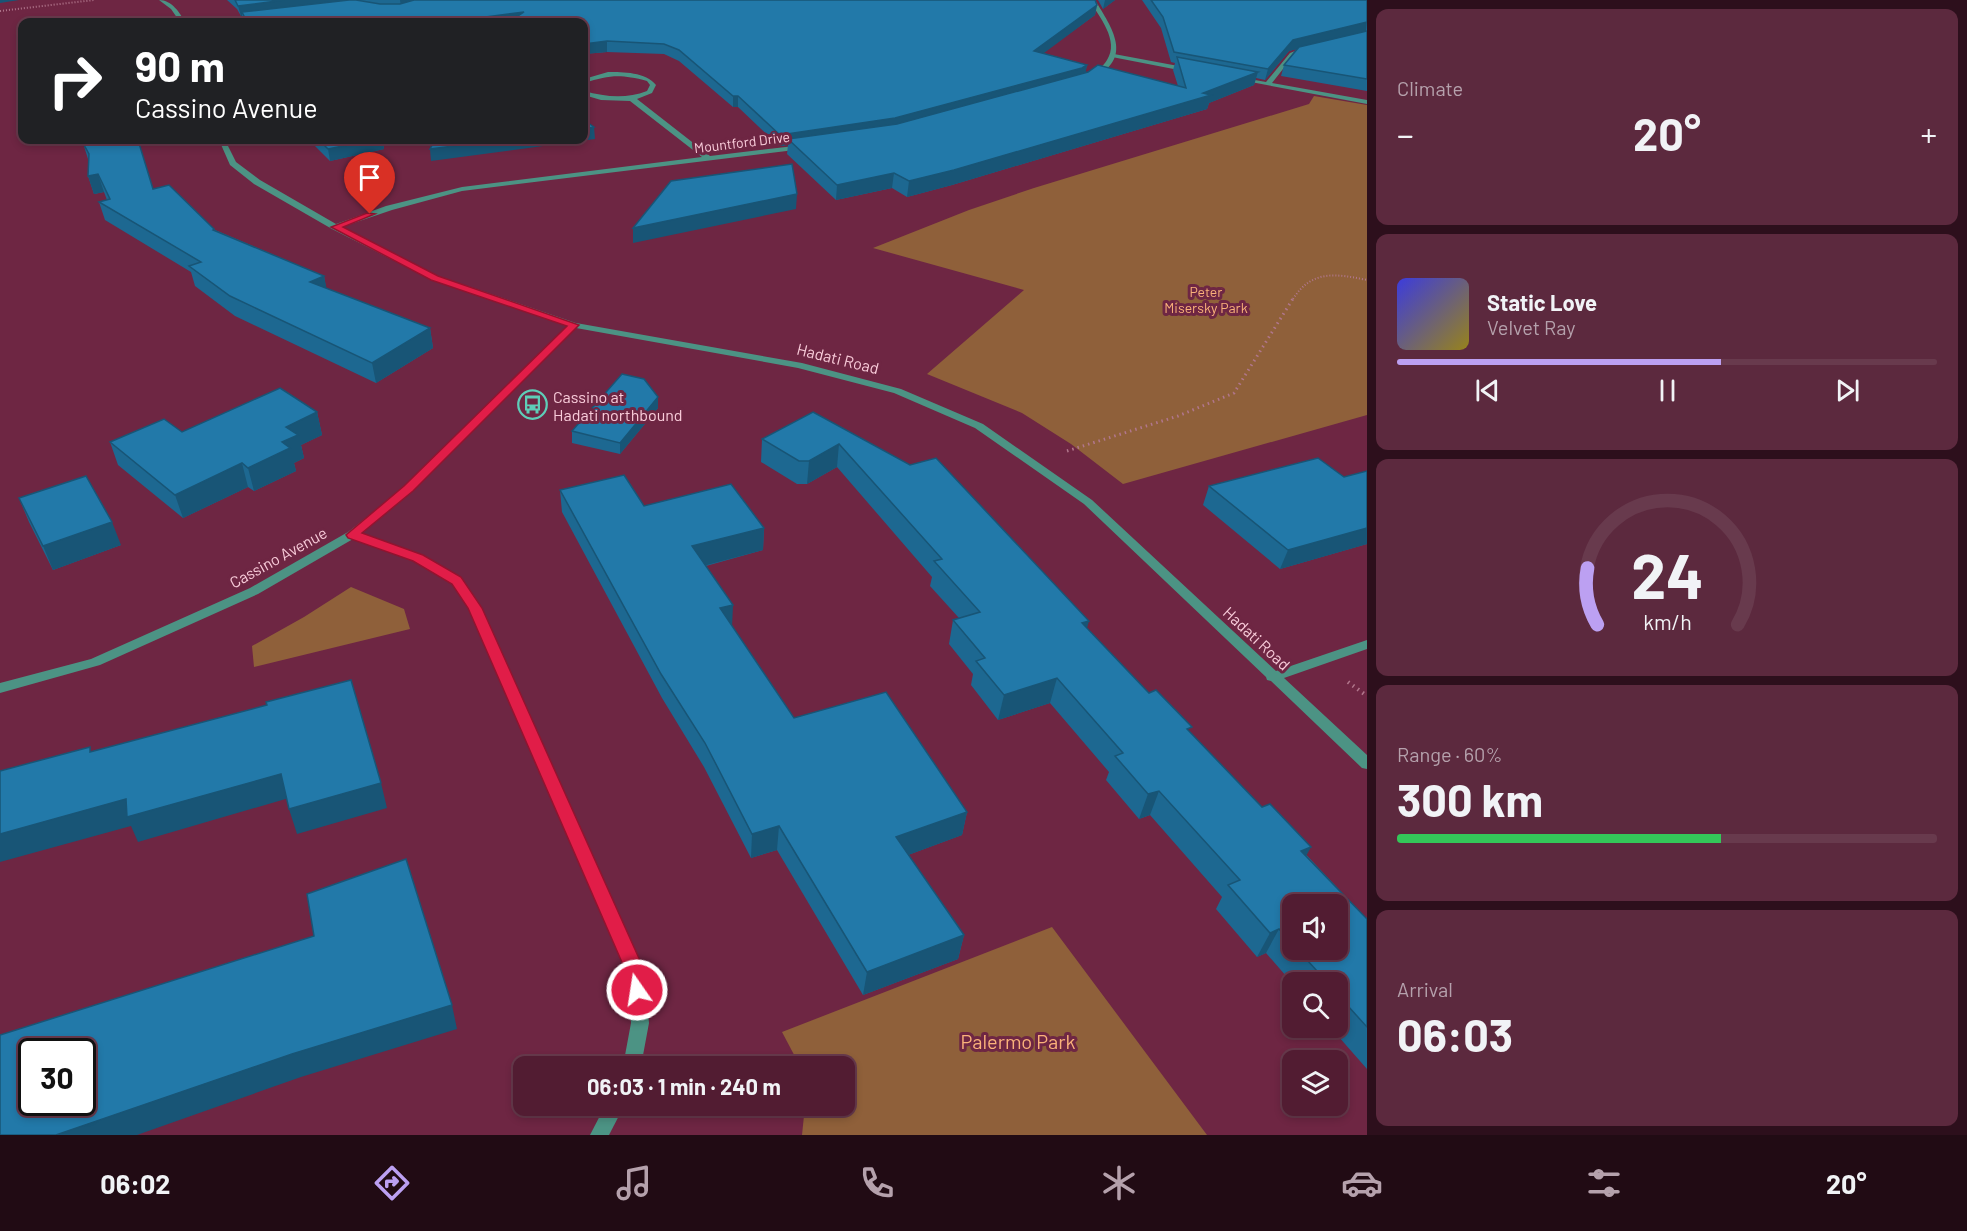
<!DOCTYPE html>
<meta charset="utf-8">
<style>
body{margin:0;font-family:Barlow,sans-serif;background:#5c293e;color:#f1f3f6;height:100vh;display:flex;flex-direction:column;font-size:22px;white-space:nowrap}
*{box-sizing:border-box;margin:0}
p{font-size:20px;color:#b5a1ac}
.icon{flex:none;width:33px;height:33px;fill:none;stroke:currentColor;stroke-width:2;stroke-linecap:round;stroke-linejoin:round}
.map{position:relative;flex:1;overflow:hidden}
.details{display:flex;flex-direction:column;gap:9px;padding:9px;background:#2d0f1c;width:600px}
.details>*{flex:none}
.guide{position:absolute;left:18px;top:18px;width:570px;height:126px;border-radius:12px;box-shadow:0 3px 9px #0003,0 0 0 2px #683a4d;background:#202124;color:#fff;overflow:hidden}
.controls{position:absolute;left:1282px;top:894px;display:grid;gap:12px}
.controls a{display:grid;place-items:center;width:66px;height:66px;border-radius:12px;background:#521c32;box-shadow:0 3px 9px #0003,0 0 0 2px #683a4d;font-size:30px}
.speed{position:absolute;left:18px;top:1038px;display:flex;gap:12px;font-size:30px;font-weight:700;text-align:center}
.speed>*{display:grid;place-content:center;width:78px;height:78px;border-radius:50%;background:#521c32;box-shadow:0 3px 9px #0003,0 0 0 2px #683a4d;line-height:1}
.speed .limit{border:3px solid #111;border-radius:9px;background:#fff;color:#111}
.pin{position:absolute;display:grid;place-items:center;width:51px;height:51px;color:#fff;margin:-62px -26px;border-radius:50% 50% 50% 0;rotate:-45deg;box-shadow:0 0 6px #0007}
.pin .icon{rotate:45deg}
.me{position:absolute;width:66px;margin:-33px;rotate:347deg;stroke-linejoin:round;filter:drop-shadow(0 0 4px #0008)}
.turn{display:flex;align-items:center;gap:21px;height:126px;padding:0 18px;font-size:27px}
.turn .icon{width:78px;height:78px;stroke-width:2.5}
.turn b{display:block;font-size:42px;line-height:51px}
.big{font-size:45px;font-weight:700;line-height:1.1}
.details .tile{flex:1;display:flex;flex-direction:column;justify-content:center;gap:9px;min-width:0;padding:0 21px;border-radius:12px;background:#5c293e}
.details .dial{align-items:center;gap:0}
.dial svg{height:156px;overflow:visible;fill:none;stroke:#683a4d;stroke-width:7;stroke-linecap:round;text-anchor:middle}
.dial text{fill:#f1f3f6;stroke:none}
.song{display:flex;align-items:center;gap:18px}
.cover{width:72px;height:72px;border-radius:9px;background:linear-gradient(135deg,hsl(240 70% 55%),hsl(50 70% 35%))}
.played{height:6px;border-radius:3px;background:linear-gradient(90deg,#bca0f2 60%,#683a4d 60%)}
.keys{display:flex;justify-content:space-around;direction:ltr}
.heat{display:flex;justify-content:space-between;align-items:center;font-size:33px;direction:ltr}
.charge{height:9px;border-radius:4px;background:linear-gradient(90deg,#34c759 60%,#683a4d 0)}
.trip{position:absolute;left:513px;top:1056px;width:342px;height:60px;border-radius:12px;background:#521c32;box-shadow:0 3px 9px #0003,0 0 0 2px #683a4d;font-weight:700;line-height:60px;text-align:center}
.tab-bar{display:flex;height:96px;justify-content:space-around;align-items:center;background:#210b14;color:#b5a1ac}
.tab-bar .icon{width:42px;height:42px}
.tab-bar .current{color:#bca0f2}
.tab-bar b{font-size:27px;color:#f1f3f6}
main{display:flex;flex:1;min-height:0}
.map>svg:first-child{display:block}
</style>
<main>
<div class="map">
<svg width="1367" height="1135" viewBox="0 0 1367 1135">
<rect width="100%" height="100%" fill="#6e2643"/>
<g fill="#8f603a">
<path d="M1314,96L1367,105V415L1123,484L1071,444L1022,413L927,374L1024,290L873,248L969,210L1034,188L1309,104Z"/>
<path d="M351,587L404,609L410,629L254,667L252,646L304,617Z"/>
<path d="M1052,927L1207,1135H802L805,1106H844V1066H800L782,1032Z"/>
</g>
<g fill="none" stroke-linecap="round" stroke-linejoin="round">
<g stroke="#b1768c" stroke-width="2" stroke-dasharray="1 2" stroke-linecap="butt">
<path d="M0,11L94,0"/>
<path d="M1293,299C1312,269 1337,274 1367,280"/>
</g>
<path stroke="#b1768c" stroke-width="3" stroke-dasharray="1.5 4" stroke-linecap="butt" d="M1067,451L1178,416L1234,393L1294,297"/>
<path stroke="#b1768c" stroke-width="4" stroke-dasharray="1.5 4.5" stroke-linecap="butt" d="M1348,682L1367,696"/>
<g fill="#4c9384" fill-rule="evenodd">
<path d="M1305,47L1307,50L1294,55L1272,83L1367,100V104L1235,79L1238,77L1266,82L1290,53Z"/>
<path d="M1114,54L1189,68L1192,70L1189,72L1112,57Z"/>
</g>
<g fill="#4c9384" fill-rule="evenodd">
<path d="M159,0C172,0 180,13 185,22H180L171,9Z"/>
<path d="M1089,0H1095C1112,28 1134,58 1093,78L1090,76C1096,71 1103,67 1107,60C1120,41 1099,16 1089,0Z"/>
<path d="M258,15L260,18L225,22H211Z"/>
<path d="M608,72C623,72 646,72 656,85L652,93L637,99L710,156L803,145L807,147L803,149L462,191L392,210L342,227L438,276L576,323L802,363L901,389L983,424L1092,500L1276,671L1367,640V649L1284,678L1367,755V769L1362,768L1271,681L1267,680L1266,677L1084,504L975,428L894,393L798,368L576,328L413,491L361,534L422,555L460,578L481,608L644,974L649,1023L641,1066H623L631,1023L628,974L469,609L452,584L414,561L353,539L258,594L100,665L0,693V683L91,659L250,588L348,532L405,487L568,326L432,280L332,229L254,184L230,165L219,140H225L236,162L260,180L336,224L386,206L462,187L702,157L630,101L601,100L584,95V91C606,97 626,99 647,91L650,85L647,81C620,74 610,75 584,83V79Z"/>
<path d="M605,1106H624L609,1135H590Z"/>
</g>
</g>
<g fill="#1d6891" fill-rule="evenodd">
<path d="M227,0H1095L1097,5L1095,15L1043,53L1087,65L1085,73L1178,86L1173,70L1175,63L1171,62L1161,28L1142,0H1367V91L1281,76L1284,65L1296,49L1289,51L1265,80L1256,78L1254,85L1209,103L1207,109L952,185L907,197L892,188L836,200L787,154L788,145L779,146L738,107H733L679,61L664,54L607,52L584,54V22H244L242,16H241L237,9Z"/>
<path d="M1098,0H1115L1103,9Z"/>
<path d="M304,140H383L384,149L330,161L310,141L305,142Z"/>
<path d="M83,143L214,229L215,230L324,276L326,288L430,328L433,348L376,383L235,316L195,286L191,272L105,220L99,202L107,200L104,192L94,194L88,176V159Z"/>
<path d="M658,397V408L620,454L572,443V431Z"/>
<path d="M317,412L322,435L301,445L304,458L294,463L296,471L254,491L248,487L183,518L118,465L110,442Z"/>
<path d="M813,412L1087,628L1149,693L1190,732L1367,919V1069L1331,1028H1338V982H1293V984L1266,953L1257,957L1216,909L1222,897L1150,815L1139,819L1106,780L1109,772L1050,703L998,720L971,685L973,674L949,644L953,620L959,618L930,586L932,577L837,467L807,484H797L761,462L762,439ZM1293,904L1338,950H1293Z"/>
<path d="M1367,471V544L1280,569L1203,505L1209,486L1344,477Z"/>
<path d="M560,490L644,506L764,528L763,550L706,566L732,626L794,718L967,812L962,835L908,855L964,935L958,959L863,995L777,850L751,858L704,767L662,698L562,512Z"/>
<path d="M19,498L121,545L53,570L29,522Z"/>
</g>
<g fill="#185576">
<path d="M0,0H19L0,3Z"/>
<path d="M284,0H355L242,12V16H241L238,6Z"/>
<path d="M400,0H417L401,7Z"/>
<path d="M1105,0H1115L1103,9Z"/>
<path d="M1097,5L1095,15L1032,62L1034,51Z"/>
<path d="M524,12L522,22H448Z"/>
<path d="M1367,22L1366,32L1289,51L1265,80L1268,69L1293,40Z"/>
<path d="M607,41V52L584,54V44Z"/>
<path d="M1087,65L1085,76L894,130L788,139V145L779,146L780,135Z"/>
<path d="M1258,72L1254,85L1209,103L1207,109L952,185L907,197L909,181L1203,93Z"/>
<rect x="733" y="96" width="5" height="11"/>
<path d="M594,127L595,139L431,161L430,149L500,140H584V129Z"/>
<path d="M372,140H383L384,149L330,161L328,149Z"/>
<path d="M894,173L892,188L836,200L837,185Z"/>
<path d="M98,174L104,192L94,194L88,176Z"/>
<path d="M797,194L796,209L633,243V228Z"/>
<path d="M324,276L328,295L310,282Z"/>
<path d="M430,328L433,348L376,383L372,363Z"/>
<path d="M658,397V408L620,454V443Z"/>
<path d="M317,412L322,435L301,445L304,458L294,463L296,471L254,491L248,468L282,442L286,427Z"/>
<path d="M839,444L837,467L807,484L809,461Z"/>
<path d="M242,463L248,487L183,518L175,495Z"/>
<path d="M112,522L121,545L53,570L43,546Z"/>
<path d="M764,528L763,550L692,569V546Z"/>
<path d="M1367,528V544L1280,569L1288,550Z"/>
<path d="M733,605L732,628L720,608Z"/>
<path d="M1089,621L1082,646V623Z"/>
<path d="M1057,678L1050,703L998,720L1004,695Z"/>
<path d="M281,774L289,798L138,842L131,826L0,862V834L126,799Z"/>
<path d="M381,783L387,808L297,834L289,809Z"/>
<path d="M1159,791L1150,815L1139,819L1148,794Z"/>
<path d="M967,812L962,835L892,861L896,837Z"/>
<path d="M779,826L777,850L751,858L752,834Z"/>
<path d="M1311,847L1298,871L1301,851Z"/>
<path d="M1279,929L1266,953L1257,957L1270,933Z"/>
<path d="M964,935L958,959L863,995L867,972Z"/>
<path d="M452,1005L457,1029L301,1077L137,1135H56L292,1054Z"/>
</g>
<g fill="#2279a9" stroke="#185576" stroke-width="1.5" fill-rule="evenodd">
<path d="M235,0H284L238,6Z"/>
<path d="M349,0H356L380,4H400L414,0H1095L1097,5L1034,51L1087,65L1082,68L895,118L780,135L738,96H733L679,50L664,44L607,41L584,44V22H509L524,12L448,22H247L242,12Z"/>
<path d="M1151,0H1367V22L1293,40L1268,69L1174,52L1163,17Z"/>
<path d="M1367,31V79L1284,65L1299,47Z"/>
<path d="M1177,57L1258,72L1203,93L1211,95L954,170L909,181L894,173L837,185L788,139L897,124L1088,72L1098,65L1186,88Z"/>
<path d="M584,120L594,127L584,129Z"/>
<path d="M83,140H138L153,189L169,185L214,229L213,230L324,276L310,282L430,328L372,363L230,296L189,266L201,262L99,202L110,199L98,174L88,176L89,154L83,143Z"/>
<path d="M319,140H372L328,149Z"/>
<path d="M435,140H500L430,149Z"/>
<path d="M792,164L797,194L633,228L671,181Z"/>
<path d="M622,374L644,379L658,397L620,443L572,431Z"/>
<path d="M280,388L317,412L286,427L298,435L282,442L290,448L248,468L242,463L175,495L110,442L164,419L182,432Z"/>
<path d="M813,412L910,465L936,458L1089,621L1082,623L1149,693L1156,690L1192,727L1187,729L1262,807L1270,804L1311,847L1301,851L1367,919V1027L1338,995V982H1327L1298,950H1338V904H1293V944L1279,929L1270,933L1228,885L1240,880L1159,791L1148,794L1115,756L1123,753L1057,678L1004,695L976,661L985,658L953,620L980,612L934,561L942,559L839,444L809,461H799L762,439Z"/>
<path d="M1318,458L1344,477L1367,471V528L1288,550L1209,486Z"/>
<path d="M624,475L644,506L731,484L764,528L692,546L733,605L720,608L794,718L886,692L967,812L896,837L964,935L867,972L779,826L752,834L705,743L661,674L560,490Z"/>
<path d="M86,476L112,522L43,546L19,498Z"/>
<path d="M351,680L381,783L289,809L281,774L127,817L126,799L0,834V771L90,747V752L267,705L266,702Z"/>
<path d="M406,859L452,1005L292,1054L56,1135H0V1035L314,936L307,894ZM32,1052H82V1102H32Z"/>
</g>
<path fill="#e11d48" stroke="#92132f" stroke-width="1.5" d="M367,213L375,214L343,227L438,276L579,325L413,491L362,533L423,555L461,577L482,608L646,974L647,990L644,996L637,999L631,996L627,974L468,608L452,584L413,561L348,538L346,535L404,486L567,326L431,280L331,227Z"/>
<defs>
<symbol id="bus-ring" viewBox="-11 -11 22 22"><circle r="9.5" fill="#6e2643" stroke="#5eceb8" stroke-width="1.5"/><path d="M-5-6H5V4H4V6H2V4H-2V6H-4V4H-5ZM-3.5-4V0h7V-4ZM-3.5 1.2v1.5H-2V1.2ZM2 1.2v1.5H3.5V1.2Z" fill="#5eceb8"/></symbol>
</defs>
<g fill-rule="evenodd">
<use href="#bus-ring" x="516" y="388" width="33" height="33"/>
</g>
<g text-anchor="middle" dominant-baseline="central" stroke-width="6" stroke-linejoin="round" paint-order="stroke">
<g font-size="14" fill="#f9ccda" stroke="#6e2643">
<text transform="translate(742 142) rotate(-7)">Mountford Drive</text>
</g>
<g font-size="14" fill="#fab27a" stroke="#6e2643">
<text x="1206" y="291">Peter<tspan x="1206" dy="16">Misersky Park</tspan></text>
</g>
<g font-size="16" fill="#f9ccda" stroke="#6e2643">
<text transform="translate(838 358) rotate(14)">Hadati Road</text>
<text transform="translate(278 557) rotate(-29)">Cassino Avenue</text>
<text transform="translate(1257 638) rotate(43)">Hadati Road</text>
</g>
<g font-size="16" fill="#f9ccda" stroke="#6e2643" text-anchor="start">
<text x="553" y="396">Cassino at<tspan x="553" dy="18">Hadati northbound</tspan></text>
</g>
<g font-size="20" fill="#fab27a" stroke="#6e2643">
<text x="1018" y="1041">Palermo Park</text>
</g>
</g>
</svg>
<div class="controls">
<a><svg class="icon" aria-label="sound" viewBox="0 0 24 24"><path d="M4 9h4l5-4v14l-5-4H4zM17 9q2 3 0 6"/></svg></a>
<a><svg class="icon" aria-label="search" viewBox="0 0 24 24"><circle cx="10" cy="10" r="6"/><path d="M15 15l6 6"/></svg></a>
<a><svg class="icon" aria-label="layers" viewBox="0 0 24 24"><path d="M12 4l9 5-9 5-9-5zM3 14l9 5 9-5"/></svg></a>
</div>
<div class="speed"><div class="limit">30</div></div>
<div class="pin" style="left:370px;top:214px;background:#d93025"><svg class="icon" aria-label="arrive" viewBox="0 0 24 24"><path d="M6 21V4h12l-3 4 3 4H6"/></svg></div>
<svg class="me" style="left:637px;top:990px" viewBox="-20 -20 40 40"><circle r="17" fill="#e11d48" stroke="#fff" stroke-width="3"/><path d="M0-11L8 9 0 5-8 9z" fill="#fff"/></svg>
<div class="trip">06:03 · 1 min · 240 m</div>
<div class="guide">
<div class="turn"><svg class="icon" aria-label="right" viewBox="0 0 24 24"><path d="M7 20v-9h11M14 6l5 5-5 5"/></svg><div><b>90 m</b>Cassino Avenue</div></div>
</div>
</div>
<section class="details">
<div class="tile"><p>Climate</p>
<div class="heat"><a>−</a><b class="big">20°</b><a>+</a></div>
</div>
<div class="tile">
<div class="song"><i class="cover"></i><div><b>Static Love</b><p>Velvet Ray</p></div></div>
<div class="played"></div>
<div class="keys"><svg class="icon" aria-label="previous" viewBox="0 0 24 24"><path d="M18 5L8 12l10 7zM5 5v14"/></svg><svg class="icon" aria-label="pause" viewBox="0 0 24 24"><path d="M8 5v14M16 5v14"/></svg><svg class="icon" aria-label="next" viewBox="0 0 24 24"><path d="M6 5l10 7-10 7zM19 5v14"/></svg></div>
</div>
<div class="tile dial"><svg viewBox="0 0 100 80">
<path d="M14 69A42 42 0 1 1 86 69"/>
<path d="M14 69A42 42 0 0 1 9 40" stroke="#bca0f2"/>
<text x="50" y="56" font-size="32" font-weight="700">24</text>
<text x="50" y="72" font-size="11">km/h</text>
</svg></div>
<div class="tile"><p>Range · 60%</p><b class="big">300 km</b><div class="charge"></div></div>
<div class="tile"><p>Arrival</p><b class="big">06:03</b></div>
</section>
</main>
<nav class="tab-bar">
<b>06:02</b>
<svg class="icon current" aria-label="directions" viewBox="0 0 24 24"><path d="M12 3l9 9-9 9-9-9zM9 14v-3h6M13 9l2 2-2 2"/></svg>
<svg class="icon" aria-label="music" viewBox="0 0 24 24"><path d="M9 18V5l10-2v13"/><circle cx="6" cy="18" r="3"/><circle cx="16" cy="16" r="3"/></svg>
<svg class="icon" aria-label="phone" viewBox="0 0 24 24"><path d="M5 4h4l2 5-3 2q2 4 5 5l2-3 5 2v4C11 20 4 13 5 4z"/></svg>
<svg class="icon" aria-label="climate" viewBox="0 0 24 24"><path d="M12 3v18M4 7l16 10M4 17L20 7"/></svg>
<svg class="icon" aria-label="car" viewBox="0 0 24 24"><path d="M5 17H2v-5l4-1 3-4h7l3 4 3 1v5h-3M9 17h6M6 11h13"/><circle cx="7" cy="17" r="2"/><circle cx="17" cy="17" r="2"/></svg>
<svg class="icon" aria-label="filters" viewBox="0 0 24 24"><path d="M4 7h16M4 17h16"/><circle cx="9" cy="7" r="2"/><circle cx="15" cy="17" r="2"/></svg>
<b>20°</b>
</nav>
